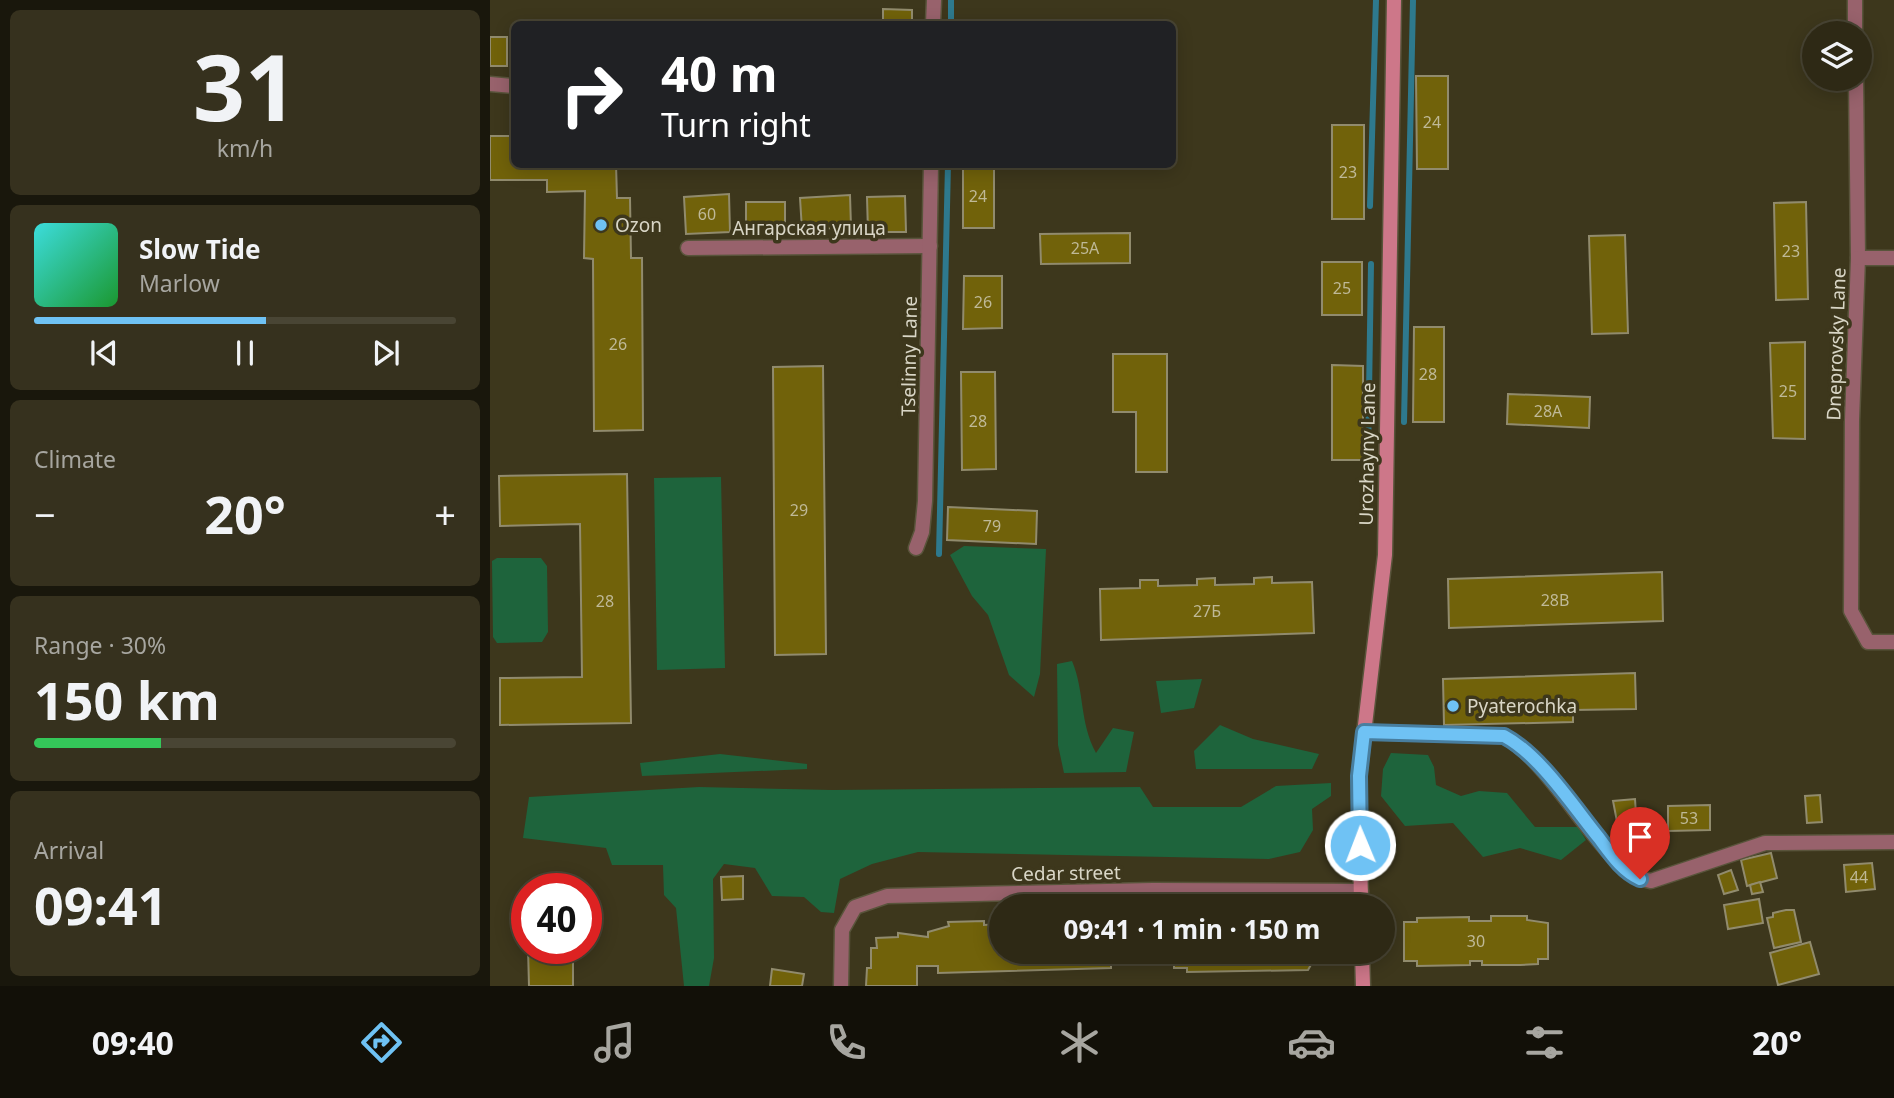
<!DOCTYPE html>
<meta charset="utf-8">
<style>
body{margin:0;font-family:"Noto Sans",sans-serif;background:#36311e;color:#f1f3f6;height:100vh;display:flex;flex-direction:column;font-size:26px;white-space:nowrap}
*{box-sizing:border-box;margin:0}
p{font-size:23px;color:#a7a6a0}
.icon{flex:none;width:38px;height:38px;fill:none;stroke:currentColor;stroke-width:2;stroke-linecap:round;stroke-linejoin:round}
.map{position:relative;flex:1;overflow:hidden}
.sheet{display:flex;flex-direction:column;gap:10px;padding:10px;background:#19170c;width:490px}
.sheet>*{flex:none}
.hud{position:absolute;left:21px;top:21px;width:665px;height:147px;border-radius:10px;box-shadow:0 4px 18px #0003,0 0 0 2px #494534;background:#202124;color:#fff;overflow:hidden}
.tools{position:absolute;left:1312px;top:21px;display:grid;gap:14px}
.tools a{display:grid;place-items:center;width:70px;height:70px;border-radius:50%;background:#2e2915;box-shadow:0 4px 18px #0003,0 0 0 2px #494534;font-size:35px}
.speed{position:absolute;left:21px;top:873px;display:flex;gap:14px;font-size:35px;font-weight:700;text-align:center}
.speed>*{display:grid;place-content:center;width:91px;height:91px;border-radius:50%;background:#2e2915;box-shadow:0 4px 18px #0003,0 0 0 2px #494534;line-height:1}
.speed .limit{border:10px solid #d22;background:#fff;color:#111}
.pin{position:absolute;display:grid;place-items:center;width:60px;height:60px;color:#fff;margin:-72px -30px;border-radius:50% 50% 50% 0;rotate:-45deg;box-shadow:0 0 7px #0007}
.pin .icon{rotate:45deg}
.me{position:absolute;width:77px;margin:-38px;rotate:359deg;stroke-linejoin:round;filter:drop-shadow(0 0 5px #0008)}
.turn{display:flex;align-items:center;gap:24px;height:147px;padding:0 35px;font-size:32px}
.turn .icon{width:91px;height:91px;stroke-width:2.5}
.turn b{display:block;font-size:49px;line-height:60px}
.big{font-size:52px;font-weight:700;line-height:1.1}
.sheet .tile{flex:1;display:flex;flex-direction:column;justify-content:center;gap:10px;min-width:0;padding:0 24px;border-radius:10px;background:#36311e}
.sheet .dial{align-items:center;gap:0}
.dial b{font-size:91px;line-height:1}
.song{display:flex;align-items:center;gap:21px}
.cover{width:84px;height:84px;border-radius:10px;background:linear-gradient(135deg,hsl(180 70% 55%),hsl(130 70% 35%))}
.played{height:7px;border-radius:4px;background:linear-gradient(90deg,#6fc2f4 55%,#494534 55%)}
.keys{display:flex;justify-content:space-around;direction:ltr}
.heat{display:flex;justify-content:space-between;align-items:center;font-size:38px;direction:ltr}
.charge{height:10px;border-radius:5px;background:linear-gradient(90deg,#34c759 30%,#494534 0)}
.trip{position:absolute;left:499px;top:894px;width:406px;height:70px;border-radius:35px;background:#2e2915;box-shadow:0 4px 18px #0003,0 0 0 2px #494534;font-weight:700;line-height:70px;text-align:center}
.menu{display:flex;height:112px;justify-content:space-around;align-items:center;background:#121008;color:#a7a6a0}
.menu .icon{width:49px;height:49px}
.menu .selected{color:#6fc2f4}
.menu b{font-size:32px;color:#f1f3f6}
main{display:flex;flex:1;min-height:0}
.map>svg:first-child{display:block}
</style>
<main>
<section class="sheet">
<div class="tile dial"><b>31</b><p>km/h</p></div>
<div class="tile">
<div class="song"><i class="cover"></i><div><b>Slow Tide</b><p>Marlow</p></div></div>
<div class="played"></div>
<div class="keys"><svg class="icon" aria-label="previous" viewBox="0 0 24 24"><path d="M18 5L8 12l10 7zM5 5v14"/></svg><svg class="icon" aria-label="pause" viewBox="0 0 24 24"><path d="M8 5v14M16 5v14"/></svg><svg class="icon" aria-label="next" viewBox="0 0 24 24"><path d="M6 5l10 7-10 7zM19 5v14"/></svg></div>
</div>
<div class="tile"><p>Climate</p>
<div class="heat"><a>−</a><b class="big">20°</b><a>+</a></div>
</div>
<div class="tile"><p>Range · 30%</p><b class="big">150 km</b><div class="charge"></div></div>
<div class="tile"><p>Arrival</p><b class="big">09:41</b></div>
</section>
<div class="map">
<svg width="1404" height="986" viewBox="0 0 1404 986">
<rect width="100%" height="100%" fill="#3d371c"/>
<g fill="#1e643c">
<path d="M231,477L235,668L167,670L164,478Z"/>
<path d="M474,546L556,549L550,674L544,697L519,675L498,615L482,596L460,555Z"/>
<path d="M7,558H51L57,566L58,632L52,642L7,643L3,637L2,561Z"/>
<path d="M582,661C595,692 589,721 606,753L623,728L644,732L636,772L574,773L568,745L567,664Z"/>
<path d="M712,679L704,708L671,713L666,681Z"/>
<path d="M730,725L763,739L829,754L822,769H706L704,751Z"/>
<path d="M901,753L938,755L944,767L946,785L971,796L989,791L1017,793L1045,827H1088L1096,840L1071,860L1030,848L993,857L963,823L915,826L891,796L893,769Z"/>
<path d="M230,754L317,764V769L152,776L150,763Z"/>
<path d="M841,783V796L822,809L823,830L810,852L779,859L428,852L382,864L350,879L344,913L331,912L314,897L282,896L265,868L234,864L223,879L224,958L219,986H194L186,908L174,895L173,865H122L116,848L33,838L39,797L209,787L342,790L650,787L663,807H751L786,786Z"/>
</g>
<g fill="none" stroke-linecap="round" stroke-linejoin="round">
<g stroke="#2e798d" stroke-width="6">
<path d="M461,24V0"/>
<path d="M880,206L886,0"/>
<path d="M914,422L923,0"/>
<path d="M878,460L881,264"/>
<path d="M449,554L458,164"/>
</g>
</g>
<g fill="#71620a" stroke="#918b6d" stroke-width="2">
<path d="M393,9L422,10V24H393Z"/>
<rect x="0" y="37" width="17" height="29"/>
<path d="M926,76H958V169H927Z"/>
<rect x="842" y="125" width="32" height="94"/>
<path d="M0,136H24V164H126L127,198H140L141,258H152L153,430L104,431L103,259L94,258L95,191L57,192V180H0Z"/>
<rect x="473" y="164" width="31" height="64"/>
<path d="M239,194L240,232L196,234L194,197Z"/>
<path d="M360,195L361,227L312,230L310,198Z"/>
<path d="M415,196L416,232H378L377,197Z"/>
<rect x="256" y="202" width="39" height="31"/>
<path d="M1316,202L1318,299L1286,300L1284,203Z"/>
<path d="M640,233V263L551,264L550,234Z"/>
<path d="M1135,235L1138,333L1102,334L1099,236Z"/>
<rect x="832" y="262" width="40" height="53"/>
<path d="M474,276H512V328L473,329Z"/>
<path d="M924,327H954V422H923Z"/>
<path d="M1315,342V439L1283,438L1280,343Z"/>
<path d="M623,354H677V472H646V412H623Z"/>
<path d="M842,365L873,366V460H842Z"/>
<path d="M333,366L336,654L285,655L283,367Z"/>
<path d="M471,372H505L506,469L472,470Z"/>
<path d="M1018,394L1100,397L1099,428L1017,424Z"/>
<path d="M137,474L141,723L10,725V678L92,677L90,524L10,526L9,476Z"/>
<path d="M458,507L547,511L546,544L457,540Z"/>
<path d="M1172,572L1173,621L959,628L958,579Z"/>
<path d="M782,577V583L822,582L824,633L611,640L610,589L650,588V580H668V586L707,585V579L725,578V585L764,584V578Z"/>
<path d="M1145,673L1146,709L1083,710V722L954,725L953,679Z"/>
<path d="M1330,795L1332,822L1317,823L1315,796Z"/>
<path d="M1145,799L1146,814L1150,813L1155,833L1130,837L1123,801Z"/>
<path d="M1220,805V830L1178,831V806Z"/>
<path d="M1281,853L1287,878L1257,886L1251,860Z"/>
<path d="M1382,863L1385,889L1356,892L1354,865Z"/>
<path d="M1241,870L1248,890L1234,894L1228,875Z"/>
<path d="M253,876V899L232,900L231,877Z"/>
<path d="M1270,882L1273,892L1262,894L1260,885Z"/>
<path d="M1269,899L1273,923L1238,929L1234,905Z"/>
<path d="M1296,910H1304L1311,942L1284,948L1277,918L1283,917V913Z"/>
<path d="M1001,916H1037V920L1058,923V959H1048V964L1030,965H992V961H980V965L927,966V961H914V922H927V918L979,917V921H1001Z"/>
<path d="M494,921V925L511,924V952H630V962L621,963V968L448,973V966H427V986H376L377,968H381V948H387L386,938L408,937V933L438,937V932L459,926L458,922Z"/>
<path d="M1320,942L1329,974L1288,985L1280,953Z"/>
<path d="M38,948H83V986H39Z"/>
<path d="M684,952H831V963H822L818,970L697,972V968H684Z"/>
<path d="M282,969L314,974L312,986H280Z"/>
</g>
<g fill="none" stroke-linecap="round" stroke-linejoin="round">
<defs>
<g id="street">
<path d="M1365,0V33"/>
<path d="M443,24L444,0"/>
<path d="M1366,79L1368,258L1362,420L1361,611L1378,642H1404"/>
<path d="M0,84L24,86"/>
<path d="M198,248L440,246"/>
<path d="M1368,258H1404"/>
<path d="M426,548L432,532L435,501L441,164"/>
<path d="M874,732L1014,736C1065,763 1114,873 1161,881L1275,843L1404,842"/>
<path d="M351,986L352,930L365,907L397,896L663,890L871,891"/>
</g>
<g id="secondary">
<path d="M871,906L869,776L895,555L904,0"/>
<path d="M872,952L873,986"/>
</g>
</defs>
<use href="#street" stroke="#59543b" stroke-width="17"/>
<use href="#secondary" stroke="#59543b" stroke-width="17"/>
<use href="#street" stroke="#98626c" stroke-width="14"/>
<use href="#secondary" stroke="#cd7789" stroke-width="14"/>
</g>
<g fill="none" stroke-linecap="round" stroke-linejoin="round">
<defs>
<path id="route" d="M870,845L869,776L874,732L1014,736C1050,755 1083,806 1109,838C1121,854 1132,871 1150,879"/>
</defs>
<use href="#route" stroke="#487e9f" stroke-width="18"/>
<use href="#route" stroke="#6fc2f4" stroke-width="12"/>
</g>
<g fill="#6fc2f4" stroke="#3d371c" stroke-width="2.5">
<circle cx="111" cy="225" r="7"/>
<circle cx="963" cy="706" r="7"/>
</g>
<g text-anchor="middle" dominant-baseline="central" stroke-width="7" stroke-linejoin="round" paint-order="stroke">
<g font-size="16" fill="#bfb997">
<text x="942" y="122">24</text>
<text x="858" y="172">23</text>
<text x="488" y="196">24</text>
<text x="217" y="214">60</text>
<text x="595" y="248">25А</text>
<text x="1301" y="251">23</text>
<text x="852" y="288">25</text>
<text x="493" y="302">26</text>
<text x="128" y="344">26</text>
<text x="938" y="374">28</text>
<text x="1298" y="391">25</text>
<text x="1058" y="411">28А</text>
<text x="488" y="421">28</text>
<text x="309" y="510">29</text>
<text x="502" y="526">79</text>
<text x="1065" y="600">28В</text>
<text x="115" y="601">28</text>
<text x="717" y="611">27Б</text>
<text x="1199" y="818">53</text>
<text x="1369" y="877">44</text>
<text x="986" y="941">30</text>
</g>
<g font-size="19" fill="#d9d6c6" stroke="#3d371c" text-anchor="start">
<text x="125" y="225">Ozon</text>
<text x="977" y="706">Pyaterochka</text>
</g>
<g font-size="19" fill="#d9d6c6" stroke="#3d371c">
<text x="319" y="228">Ангарская улица</text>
<text transform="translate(1346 344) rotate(-88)">Dneprovsky Lane</text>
<text transform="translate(419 356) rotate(-89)">Tselinny Lane</text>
<text transform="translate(877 454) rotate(-89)">Urozhayny Lane</text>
<text transform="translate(576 873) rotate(-1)">Cedar street</text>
</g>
</g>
</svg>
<div class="tools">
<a><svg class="icon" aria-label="layers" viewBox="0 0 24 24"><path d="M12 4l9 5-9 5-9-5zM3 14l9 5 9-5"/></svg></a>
</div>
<div class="speed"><div class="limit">40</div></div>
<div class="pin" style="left:1150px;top:879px;background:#d93025"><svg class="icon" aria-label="arrive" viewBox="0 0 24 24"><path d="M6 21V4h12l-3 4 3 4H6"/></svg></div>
<svg class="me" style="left:870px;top:845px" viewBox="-20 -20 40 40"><circle r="17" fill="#6fc2f4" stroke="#fff" stroke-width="3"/><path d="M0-11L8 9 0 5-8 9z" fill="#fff"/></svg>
<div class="trip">09:41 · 1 min · 150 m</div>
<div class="hud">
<div class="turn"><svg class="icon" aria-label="right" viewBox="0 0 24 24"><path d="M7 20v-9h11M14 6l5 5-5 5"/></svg><div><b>40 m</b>Turn right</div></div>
</div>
</div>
</main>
<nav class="menu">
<b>09:40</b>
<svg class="icon selected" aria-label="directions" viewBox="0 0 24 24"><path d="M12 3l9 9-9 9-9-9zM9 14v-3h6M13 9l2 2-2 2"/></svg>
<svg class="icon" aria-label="music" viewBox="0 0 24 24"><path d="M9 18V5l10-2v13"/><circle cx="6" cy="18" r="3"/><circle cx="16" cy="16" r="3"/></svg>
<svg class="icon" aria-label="phone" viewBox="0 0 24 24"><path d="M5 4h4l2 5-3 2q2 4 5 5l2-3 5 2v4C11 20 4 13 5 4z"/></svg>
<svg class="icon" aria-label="climate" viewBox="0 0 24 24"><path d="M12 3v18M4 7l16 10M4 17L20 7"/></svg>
<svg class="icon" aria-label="car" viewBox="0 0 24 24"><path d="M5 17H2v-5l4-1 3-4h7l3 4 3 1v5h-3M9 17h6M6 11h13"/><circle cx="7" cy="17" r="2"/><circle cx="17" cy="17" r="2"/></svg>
<svg class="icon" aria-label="filters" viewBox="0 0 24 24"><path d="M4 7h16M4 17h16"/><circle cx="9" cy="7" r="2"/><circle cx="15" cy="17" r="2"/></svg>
<b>20°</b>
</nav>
